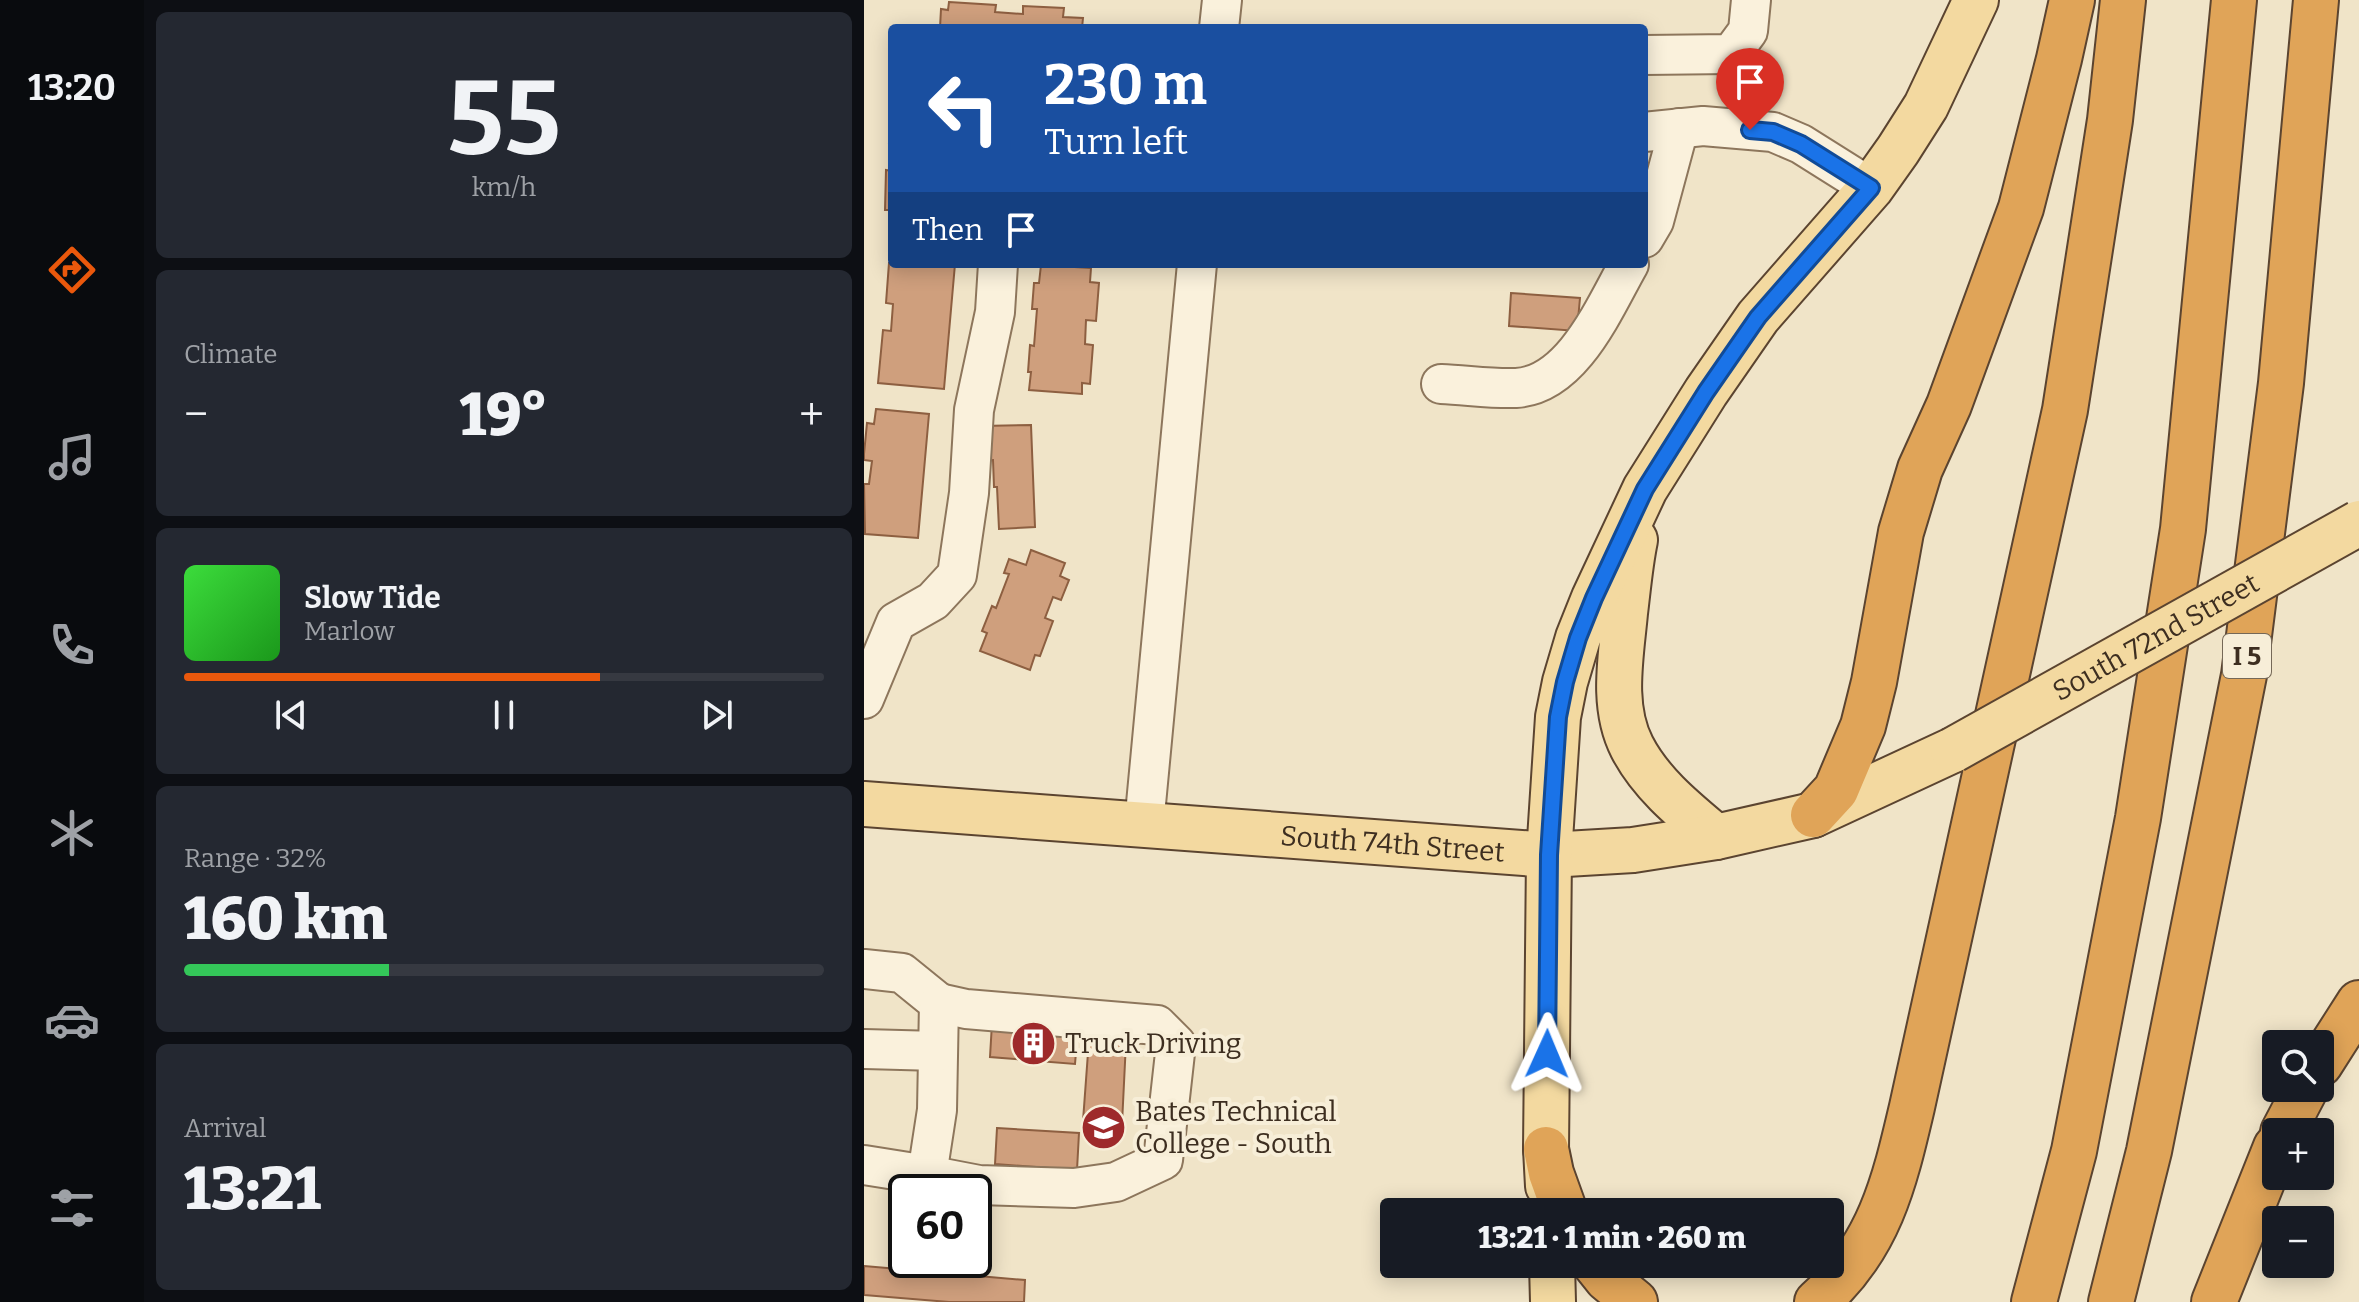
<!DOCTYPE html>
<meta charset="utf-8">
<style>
body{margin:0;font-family:Bitter,serif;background:#242831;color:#f1f3f6;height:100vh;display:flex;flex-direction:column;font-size:30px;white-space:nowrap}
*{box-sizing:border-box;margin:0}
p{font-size:26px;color:#9ea1a6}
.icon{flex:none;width:44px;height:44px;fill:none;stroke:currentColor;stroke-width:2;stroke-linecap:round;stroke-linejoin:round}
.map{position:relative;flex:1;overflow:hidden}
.side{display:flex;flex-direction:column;gap:12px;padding:12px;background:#0d0f14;width:720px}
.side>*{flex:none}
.guide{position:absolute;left:24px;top:24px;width:760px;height:244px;border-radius:8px;box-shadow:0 4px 20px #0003;background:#1a4fa0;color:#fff;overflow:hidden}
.controls{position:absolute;left:1398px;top:1030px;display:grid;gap:16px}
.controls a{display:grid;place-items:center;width:72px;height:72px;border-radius:8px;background:#171b24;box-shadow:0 4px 20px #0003;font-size:40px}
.speed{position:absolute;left:24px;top:1174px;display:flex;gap:16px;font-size:40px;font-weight:700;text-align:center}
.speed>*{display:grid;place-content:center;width:104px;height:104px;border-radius:50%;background:#171b24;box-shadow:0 4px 20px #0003;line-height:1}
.speed .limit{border:4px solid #111;border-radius:12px;background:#fff;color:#111}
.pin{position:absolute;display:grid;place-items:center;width:68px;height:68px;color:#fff;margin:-82px -34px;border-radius:50% 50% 50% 0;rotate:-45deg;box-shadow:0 0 8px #0007}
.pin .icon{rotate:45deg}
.me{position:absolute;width:88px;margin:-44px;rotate:1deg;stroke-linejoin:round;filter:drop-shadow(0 0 6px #0008)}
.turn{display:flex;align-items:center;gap:28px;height:168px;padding:0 24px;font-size:36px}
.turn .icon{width:104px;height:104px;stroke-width:2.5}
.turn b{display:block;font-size:56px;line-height:68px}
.then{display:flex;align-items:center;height:76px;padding:0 24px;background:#0003;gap:16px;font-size:30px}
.big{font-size:60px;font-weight:800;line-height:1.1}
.side .card{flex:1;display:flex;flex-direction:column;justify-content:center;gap:12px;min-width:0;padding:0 28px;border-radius:12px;background:#242831}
.side .dial{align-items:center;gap:0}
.dial b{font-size:104px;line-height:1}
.song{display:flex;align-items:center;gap:24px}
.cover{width:96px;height:96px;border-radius:12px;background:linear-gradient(135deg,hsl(120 70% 55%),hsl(120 70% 35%))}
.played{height:8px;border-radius:4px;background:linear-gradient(90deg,#ea580c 65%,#363941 65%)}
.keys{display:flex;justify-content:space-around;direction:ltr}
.heat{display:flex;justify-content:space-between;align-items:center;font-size:44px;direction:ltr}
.charge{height:12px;border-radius:6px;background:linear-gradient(90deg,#34c759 32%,#363941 0)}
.trip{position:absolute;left:516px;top:1198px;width:464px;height:80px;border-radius:8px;background:#171b24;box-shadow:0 4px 20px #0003;font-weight:800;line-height:80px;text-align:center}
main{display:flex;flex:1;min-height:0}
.tabs{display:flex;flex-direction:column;width:144px;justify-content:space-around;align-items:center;background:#090b0e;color:#9ea1a6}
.tabs .icon{width:56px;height:56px}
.tabs .active{color:#ea580c}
.tabs b{font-size:36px;color:#f1f3f6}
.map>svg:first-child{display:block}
</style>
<main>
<nav class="tabs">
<b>13:20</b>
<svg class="icon active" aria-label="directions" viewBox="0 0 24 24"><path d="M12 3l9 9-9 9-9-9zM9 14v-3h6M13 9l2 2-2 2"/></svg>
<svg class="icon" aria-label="music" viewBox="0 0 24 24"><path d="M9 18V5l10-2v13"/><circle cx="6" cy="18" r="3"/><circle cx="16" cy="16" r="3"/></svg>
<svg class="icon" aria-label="phone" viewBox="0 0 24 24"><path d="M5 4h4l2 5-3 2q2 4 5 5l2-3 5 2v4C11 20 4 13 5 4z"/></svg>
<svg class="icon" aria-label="climate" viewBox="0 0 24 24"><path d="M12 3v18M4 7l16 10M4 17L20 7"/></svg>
<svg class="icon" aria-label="car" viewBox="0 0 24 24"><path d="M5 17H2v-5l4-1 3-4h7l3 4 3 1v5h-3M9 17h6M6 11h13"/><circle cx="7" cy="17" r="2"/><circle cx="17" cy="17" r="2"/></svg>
<svg class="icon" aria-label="filters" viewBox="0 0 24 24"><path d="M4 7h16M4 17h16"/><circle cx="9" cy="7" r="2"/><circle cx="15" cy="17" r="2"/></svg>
</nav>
<section class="side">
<div class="card dial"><b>55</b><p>km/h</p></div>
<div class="card"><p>Climate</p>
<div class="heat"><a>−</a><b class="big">19°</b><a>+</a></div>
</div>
<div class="card">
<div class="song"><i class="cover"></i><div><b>Slow Tide</b><p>Marlow</p></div></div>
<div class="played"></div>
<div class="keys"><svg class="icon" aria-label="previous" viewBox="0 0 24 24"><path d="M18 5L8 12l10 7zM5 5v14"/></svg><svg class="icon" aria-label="pause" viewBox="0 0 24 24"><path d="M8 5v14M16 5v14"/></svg><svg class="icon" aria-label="next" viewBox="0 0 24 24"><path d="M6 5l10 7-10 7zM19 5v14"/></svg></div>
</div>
<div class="card"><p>Range · 32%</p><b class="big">160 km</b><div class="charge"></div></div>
<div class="card"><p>Arrival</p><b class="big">13:21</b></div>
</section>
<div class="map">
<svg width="1495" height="1302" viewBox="0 0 1495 1302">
<rect width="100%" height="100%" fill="#f0e4c8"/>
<g fill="#cf9f7d" stroke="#8d5f41" stroke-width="2">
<path d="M85,2L132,5L131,12L159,14V6L200,8L199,17L219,18L218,28H76L77,9L84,10Z"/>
<path d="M27,105H28V143H25Z"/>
<path d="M22,170L28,171V226V210H21Z"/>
<path d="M25,263L91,264L80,389L14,383L19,330L27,331L29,304L22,303Z"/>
<path d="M177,265L227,268L226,282L235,283L232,321L222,320L221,344L229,345L226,384L218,383V394L165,390L167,372H164L166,345L170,346L173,309H168L170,283H175Z"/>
<path d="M647,293L716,298L713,331L645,326Z"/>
<path d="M12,409L65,414L54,538L1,534L0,484H5L8,461L0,460V454L3,423L10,424Z"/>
<path d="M167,425L171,527L135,529L133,487H130L129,460L117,461V426Z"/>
<path d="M167,550L201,563L196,576L205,580L197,600L189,597L181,618L189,621L176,656L171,655L166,670L116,651L123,633L118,631L128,606L132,608L145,574L140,573L145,559L162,565Z"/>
<path d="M128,1023L214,1029L211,1064L126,1057Z"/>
<path d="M225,1039L262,1042L258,1124L219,1121Z"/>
<path d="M133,1128L215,1133L213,1170L131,1164Z"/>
<path d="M0,1266L161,1280L160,1302H85L0,1295Z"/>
</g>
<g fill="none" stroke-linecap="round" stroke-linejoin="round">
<defs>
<g id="minor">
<path d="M355,28L358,0"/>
<path d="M780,55L867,54L884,31L887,0"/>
<path d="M780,132L839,126L909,132L937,144L1007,188"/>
<path d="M780,238L790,221L815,128"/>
<path d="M577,384C602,385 628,389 652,388C709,385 741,306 765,264"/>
<path d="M0,699L32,622L69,601L93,575L105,493L110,410L131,312L134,264"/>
<path d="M280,825L333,264"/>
<path d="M0,969L38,973L75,1003L73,1110L63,1175L0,1165"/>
<path d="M0,1049L74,1051"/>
<path d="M63,1175L115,1185L210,1188L252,1182L299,1160L312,1044L293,1025L102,1009L75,1003"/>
</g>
<g id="major">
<path d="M771,540C766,564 764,589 761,613C757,657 747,706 768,747C787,784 821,811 852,837"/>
<path id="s1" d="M0,804L685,855L769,850L852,837L949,815L1089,750"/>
<path d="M684,1186L682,1149L685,855L694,717L701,682L714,638L730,598L781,489L842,392L894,317L1007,188L1034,150L1062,106L1112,0"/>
<path d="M688,1264L689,1302"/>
</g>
<g id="highway">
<path d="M949,815L972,790L999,726L1010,682L1037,532L1056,469L1085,405L1157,208L1195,59L1208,0"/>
<path d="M1456,1064L1495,1003"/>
<path d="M1419,1132L1442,1088"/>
<path d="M682,1149L687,1173L701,1212"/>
<path d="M731,1264L743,1279L771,1302"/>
<path d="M953,1302C1015,1248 1030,1184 1048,1107L1201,410L1246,120L1259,0"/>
<path d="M1170,1302L1210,1151L1274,818L1319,529L1370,0"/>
<path d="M1247,1302L1285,1151L1380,675L1417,383L1452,0"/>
<path d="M1350,1302L1412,1147"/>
</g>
</defs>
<use href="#minor" stroke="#8d765c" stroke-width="42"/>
<use href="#major" stroke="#5b4430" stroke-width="48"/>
<use href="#highway" stroke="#5b4430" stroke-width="48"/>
<use href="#minor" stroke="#faf1dc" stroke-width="38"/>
<use href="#major" stroke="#f3d9a0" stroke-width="44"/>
<use href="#highway" stroke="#e0a458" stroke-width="44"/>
<defs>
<g id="major-bridge">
<path id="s2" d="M1089,750L1495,523"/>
</g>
</defs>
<use href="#major-bridge" stroke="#5b4430" stroke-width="48" stroke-linecap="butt"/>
<use href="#major-bridge" stroke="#f3d9a0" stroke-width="44"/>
</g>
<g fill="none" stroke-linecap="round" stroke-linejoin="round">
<defs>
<path id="route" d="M683,1054L685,855L694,717L701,682L714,638L730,598L781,489L842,392L894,317L1007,188L937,144L909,132L886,130"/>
</defs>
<use href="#route" stroke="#114b97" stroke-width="20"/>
<use href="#route" stroke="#1a73e8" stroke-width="14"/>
</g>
<defs>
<symbol id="building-disc" viewBox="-11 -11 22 22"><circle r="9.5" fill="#9e2a2b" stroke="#f7eed8"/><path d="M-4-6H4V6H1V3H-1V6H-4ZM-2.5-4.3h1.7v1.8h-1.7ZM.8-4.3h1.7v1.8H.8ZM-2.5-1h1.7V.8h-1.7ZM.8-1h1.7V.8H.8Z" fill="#fff"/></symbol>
<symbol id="university-disc" viewBox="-11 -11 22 22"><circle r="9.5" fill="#9e2a2b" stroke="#f7eed8"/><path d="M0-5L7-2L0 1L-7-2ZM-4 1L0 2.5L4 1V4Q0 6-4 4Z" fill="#fff"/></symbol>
</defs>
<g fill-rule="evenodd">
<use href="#building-disc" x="144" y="1018" width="51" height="51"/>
<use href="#university-disc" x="214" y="1102" width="51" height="51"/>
</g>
<g text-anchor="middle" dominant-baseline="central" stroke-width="8" stroke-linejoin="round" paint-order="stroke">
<rect fill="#f7eed8" stroke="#756857" stroke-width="2" x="1359" y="634" width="48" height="44" rx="6"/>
<g font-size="26" font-weight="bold" fill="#3d2e20">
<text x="1383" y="656">I 5</text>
</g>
<g font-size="28" fill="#3d2e20" stroke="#f7eed8">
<text stroke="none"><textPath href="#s2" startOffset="232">South 72nd Street</textPath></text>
<text stroke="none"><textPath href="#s1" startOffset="530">South 74th Street</textPath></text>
</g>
<g font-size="28" fill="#3d2e20" stroke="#f7eed8" text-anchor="start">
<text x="201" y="1043">Truck Driving</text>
<text x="271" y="1111">Bates Technical<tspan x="271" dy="32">College - South</tspan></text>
</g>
</g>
</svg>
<div class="controls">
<a><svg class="icon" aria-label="search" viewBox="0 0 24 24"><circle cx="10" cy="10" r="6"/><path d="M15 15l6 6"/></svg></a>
<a>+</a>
<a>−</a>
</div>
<div class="speed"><div class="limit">60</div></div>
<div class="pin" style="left:886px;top:130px;background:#d93025"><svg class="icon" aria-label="arrive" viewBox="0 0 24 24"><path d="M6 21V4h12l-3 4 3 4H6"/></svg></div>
<svg class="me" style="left:683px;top:1054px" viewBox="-20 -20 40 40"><path d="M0-17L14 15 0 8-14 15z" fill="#1a73e8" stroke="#fff" stroke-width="4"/></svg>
<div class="trip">13:21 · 1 min · 260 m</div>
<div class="guide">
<div class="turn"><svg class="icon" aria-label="left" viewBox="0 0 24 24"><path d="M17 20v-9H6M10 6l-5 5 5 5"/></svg><div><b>230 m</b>Turn left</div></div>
<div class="then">Then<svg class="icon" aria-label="arrive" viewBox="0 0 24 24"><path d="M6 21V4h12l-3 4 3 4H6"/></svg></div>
</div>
</div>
</main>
